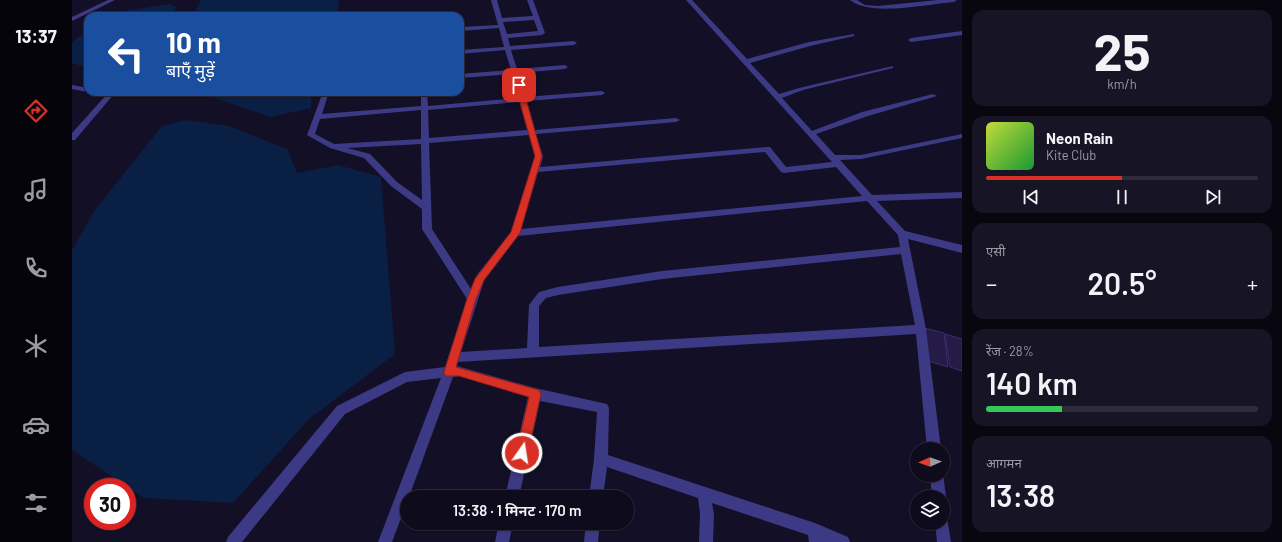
<!DOCTYPE html>
<html lang="hi">
<meta charset="utf-8">
<style>
body{margin:0;font-family:Barlow,"Noto Sans Devanagari",sans-serif;background:#171425;color:#f1f3f6;height:100vh;display:flex;flex-direction:column;font-size:15px;white-space:nowrap}
*{box-sizing:border-box;margin:0}
p{font-size:13px;color:#9b9ba3}
.icon{flex:none;width:22px;height:22px;fill:none;stroke:currentColor;stroke-width:2;stroke-linecap:round;stroke-linejoin:round}
.map{position:relative;flex:1;overflow:hidden}
.sheet{display:flex;flex-direction:column;gap:10px;padding:10px;background:#08060f;width:320px}
.sheet>*{flex:none}
.hud{position:absolute;left:12px;top:12px;width:380px;height:84px;border-radius:12px;box-shadow:0 1px 3px #0004,0 0 0 1px #2e2b3b;background:#1a4fa0;color:#fff;overflow:hidden}
.needle{width:26px;rotate:268deg}
.buttons{position:absolute;left:838px;top:442px;display:grid;gap:8px}
.buttons a{display:grid;place-items:center;width:40px;height:40px;border-radius:50%;background:#0e0b1c;box-shadow:0 1px 3px #0004,0 0 0 1px #2e2b3b;font-size:20px}
.speed{position:absolute;left:12px;top:478px;display:flex;gap:8px;font-size:20px;font-weight:700;text-align:center}
.speed>*{display:grid;place-content:center;width:52px;height:52px;border-radius:50%;background:#0e0b1c;box-shadow:0 1px 3px #0004,0 0 0 1px #2e2b3b;line-height:1}
.speed .limit{border:6px solid #d22;background:#fff;color:#111}
.pin{position:absolute;display:grid;place-items:center;width:34px;height:34px;color:#fff;margin:-17px;border-radius:8px;box-shadow:0 2px 6px #0006}
.me{position:absolute;width:44px;margin:-22px;rotate:13deg;stroke-linejoin:round;filter:drop-shadow(0 0 3px #0008)}
.turn{display:flex;align-items:center;gap:14px;height:84px;padding:0 16px;font-size:18px}
.turn .icon{width:52px;height:52px;stroke-width:2.5}
.turn b{display:block;font-size:28px;line-height:34px}
.big{font-size:30px;font-weight:600;line-height:1.1}
.sheet .card{flex:1;display:flex;flex-direction:column;justify-content:center;gap:6px;min-width:0;padding:0 14px;border-radius:12px;background:#171425}
.sheet .dial{align-items:center;gap:0}
.dial b{font-size:52px;line-height:1}
.song{display:flex;align-items:center;gap:12px}
.cover{width:48px;height:48px;border-radius:6px;background:linear-gradient(135deg,hsl(70 70% 55%),hsl(130 70% 35%))}
.played{height:4px;border-radius:2px;background:linear-gradient(90deg,#d93025 50%,#2e2b3b 50%)}
.keys{display:flex;justify-content:space-around;direction:ltr}
.heat{display:flex;justify-content:space-between;align-items:center;font-size:22px;direction:ltr}
.charge{height:6px;border-radius:3px;background:linear-gradient(90deg,#34c759 28%,#2e2b3b 0)}
.trip{position:absolute;left:328px;top:490px;width:234px;height:40px;border-radius:20px;background:#0e0b1c;box-shadow:0 1px 3px #0004,0 0 0 1px #2e2b3b;font-weight:600;line-height:40px;text-align:center}
main{display:flex;flex:1;min-height:0}
.dock{display:flex;flex-direction:column;width:72px;justify-content:space-around;align-items:center;background:#06040b;color:#9b9ba3}
.dock .icon{width:28px;height:28px}
.dock .on{color:#d93025}
.dock b{font-size:18px;color:#f1f3f6}
.map>svg:first-child{display:block}
</style>
<main>
<nav class="dock">
<b>13:37</b>
<svg class="icon on" aria-label="directions" viewBox="0 0 24 24"><path d="M12 3l9 9-9 9-9-9zM9 14v-3h6M13 9l2 2-2 2"/></svg>
<svg class="icon" aria-label="music" viewBox="0 0 24 24"><path d="M9 18V5l10-2v13"/><circle cx="6" cy="18" r="3"/><circle cx="16" cy="16" r="3"/></svg>
<svg class="icon" aria-label="phone" viewBox="0 0 24 24"><path d="M5 4h4l2 5-3 2q2 4 5 5l2-3 5 2v4C11 20 4 13 5 4z"/></svg>
<svg class="icon" aria-label="climate" viewBox="0 0 24 24"><path d="M12 3v18M4 7l16 10M4 17L20 7"/></svg>
<svg class="icon" aria-label="car" viewBox="0 0 24 24"><path d="M5 17H2v-5l4-1 3-4h7l3 4 3 1v5h-3M9 17h6M6 11h13"/><circle cx="7" cy="17" r="2"/><circle cx="17" cy="17" r="2"/></svg>
<svg class="icon" aria-label="filters" viewBox="0 0 24 24"><path d="M4 7h16M4 17h16"/><circle cx="9" cy="7" r="2"/><circle cx="15" cy="17" r="2"/></svg>
</nav>
<div class="map">
<svg width="890" height="542" viewBox="0 0 890 542">
<rect width="100%" height="100%" fill="#130f26"/>
<g fill="#0a1f44">
<path d="M129,0H267L265,16H120Z"/>
<path d="M98,4L105,7L98,16H42L51,11Z"/>
<path d="M16,32V68L0,63V44L5,38Z"/>
<path d="M125,92H239V108L199,117Z"/>
<path d="M114,120L157,126L215,149L225,173L266,165L309,177L323,354L237,419L161,503L72,498L0,450V250L23,210L90,126Z"/>
</g>
<g fill="#241b47" stroke="#3b2d73">
<path d="M852,328L872,333L876,367L856,361Z"/>
<path d="M873,334L890,339V371L878,367Z"/>
</g>
<g fill="none" stroke-linecap="round" stroke-linejoin="round">
<g fill="#3d3a85" fill-rule="evenodd">
<path d="M36,0H43L0,21V17Z"/>
<path d="M419,0H425L430,18L461,16L455,0H461L473,33L470,35L436,38L438,46L502,41L505,43L502,45L439,50L445,69L493,65L496,67L493,69L446,73L453,97L530,91L533,93L530,95L455,101L463,130L604,118L608,120L604,122L464,134L471,157L468,167L695,147H698L714,167L760,162L614,0H620L675,59L737,42L782,34V36L738,46L678,63L707,94L727,88L821,66V68L731,90L710,98L740,131L790,112L861,94L865,96L796,116L744,134L763,155H789L890,134V138L789,159L768,160L800,195L890,192V198L805,201L833,231L890,245V253L836,239L854,329L869,449H855L844,334L386,362L385,366L463,388L535,404L537,408L536,455L743,523L776,537L778,542H737L736,535L640,503L642,514L641,542H627L628,514L626,498L535,467L531,497H517L522,459L525,412L468,401L447,497H433L456,397L387,376L381,377L337,497H335V502L320,542H306L369,378L335,382L273,414L170,542H154L156,537L265,406L333,372L373,367L395,299L350,229V209L319,186L292,158L258,148L235,135L251,92H257L250,114L349,106V92H355L356,106L447,98L440,74L388,78V74L439,70L433,50L388,54V50L432,47L427,28L388,31V27L426,25ZM462,20L466,31L435,34L431,22ZM448,102L455,130L357,138L356,110ZM349,110V139L262,144L243,134L248,119ZM457,135L463,157L439,232L404,276L399,289L360,229L357,143ZM349,144L350,200L325,182L298,154L275,148ZM693,152L709,172L712,173L764,167L790,196L449,229L466,172ZM795,201L826,235L828,247L590,271L486,287L471,291L467,292L457,305L455,348L389,352L412,281L446,236ZM829,254L843,325L467,347V306L474,298L486,295L590,279Z"/>
<path d="M778,0H785L793,5L806,6L866,0H885L882,2C856,4 798,17 778,0Z"/>
<path d="M890,31V35L839,42L836,40L839,38Z"/>
<path d="M0,85L16,88V92L0,89Z"/>
<path d="M36,93L42,94L3,140H0V133Z"/>
<path d="M871,473L874,497L871,502V497H860L858,475H871Z"/>
<path d="M871,516L875,518L879,542H865L863,523H871Z"/>
<path d="M427,523H441L437,542H423Z"/>
<path d="M514,523H528L526,542H512Z"/>
</g>
</g>
<path fill="#d93025" stroke="#8d1f18" d="M447,83L450,85L470,156L448,233L412,280L404,299L384,367L467,390L469,394L456,453L454,457L450,459L446,457L444,453L457,397L387,376H373L372,372L395,299L403,279L439,232L463,156L443,85Z"/>
</svg>
<div class="buttons">
<a><svg class="needle" viewBox="-14 -14 28 28"><path d="M0-13l5 13h-10z" fill="#e53935"/><path d="M0 13l5-13h-10z" fill="#9b9ba3"/></svg></a>
<a><svg class="icon" aria-label="layers" viewBox="0 0 24 24"><path d="M12 4l9 5-9 5-9-5zM3 14l9 5 9-5"/></svg></a>
</div>
<div class="speed"><div class="limit">30</div></div>
<div class="pin" style="left:447px;top:85px;background:#d93025"><svg class="icon" aria-label="arrive" viewBox="0 0 24 24"><path d="M6 21V4h12l-3 4 3 4H6"/></svg></div>
<svg class="me" style="left:450px;top:453px" viewBox="-20 -20 40 40"><circle r="17" fill="#d93025" stroke="#fff" stroke-width="3"/><path d="M0-11L8 9 0 5-8 9z" fill="#fff"/></svg>
<div class="trip">13:38 · 1 मिनट · 170 m</div>
<div class="hud">
<div class="turn"><svg class="icon" aria-label="left" viewBox="0 0 24 24"><path d="M17 20v-9H6M10 6l-5 5 5 5"/></svg><div><b>10 m</b>बाएँ मुड़ें</div></div>
</div>
</div>
<section class="sheet">
<div class="card dial"><b>25</b><p>km/h</p></div>
<div class="card">
<div class="song"><i class="cover"></i><div><b>Neon Rain</b><p>Kite Club</p></div></div>
<div class="played"></div>
<div class="keys"><svg class="icon" aria-label="previous" viewBox="0 0 24 24"><path d="M18 5L8 12l10 7zM5 5v14"/></svg><svg class="icon" aria-label="pause" viewBox="0 0 24 24"><path d="M8 5v14M16 5v14"/></svg><svg class="icon" aria-label="next" viewBox="0 0 24 24"><path d="M6 5l10 7-10 7zM19 5v14"/></svg></div>
</div>
<div class="card"><p>एसी</p>
<div class="heat"><a>−</a><b class="big">20.5°</b><a>+</a></div>
</div>
<div class="card"><p>रेंज · 28%</p><b class="big">140 km</b><div class="charge"></div></div>
<div class="card"><p>आगमन</p><b class="big">13:38</b></div>
</section>
</main>
